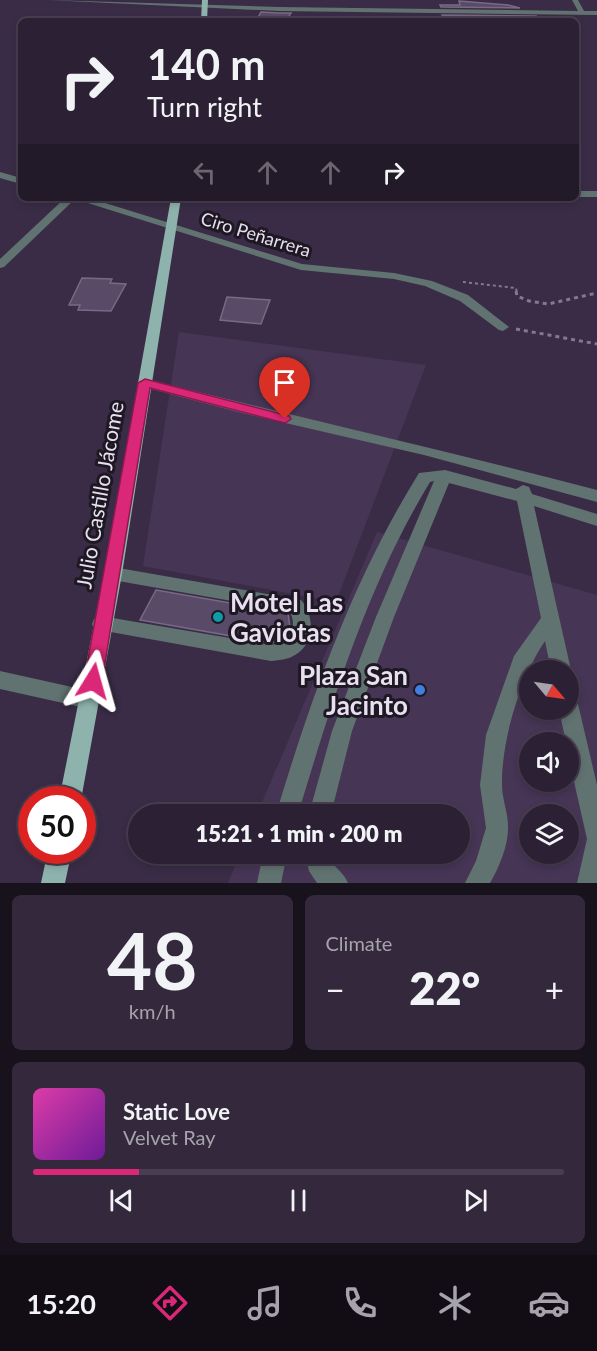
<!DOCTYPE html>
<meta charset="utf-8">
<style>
body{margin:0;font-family:Lato,sans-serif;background:#34293c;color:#f1f3f6;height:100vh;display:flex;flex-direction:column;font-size:22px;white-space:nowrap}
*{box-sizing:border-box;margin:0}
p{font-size:20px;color:#a6a3ac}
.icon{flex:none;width:33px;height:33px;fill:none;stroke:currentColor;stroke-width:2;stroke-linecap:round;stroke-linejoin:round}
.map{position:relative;height:883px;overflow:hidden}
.drawer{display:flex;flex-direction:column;gap:12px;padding:12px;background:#18121d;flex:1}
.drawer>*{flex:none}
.hud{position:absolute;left:18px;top:18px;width:561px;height:183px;border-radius:9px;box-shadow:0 3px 9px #0003,0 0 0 2px #483e4f;background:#2c2134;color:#f1f3f6;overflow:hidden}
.needle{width:39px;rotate:119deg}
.fabs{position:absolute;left:519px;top:660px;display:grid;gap:12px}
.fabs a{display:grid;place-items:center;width:60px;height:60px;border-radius:50%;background:#2c2134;box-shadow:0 3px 9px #0003,0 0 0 2px #483e4f;font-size:30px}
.speed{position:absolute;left:18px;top:786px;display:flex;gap:12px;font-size:30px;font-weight:700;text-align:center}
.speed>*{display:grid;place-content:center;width:78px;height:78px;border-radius:50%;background:#2c2134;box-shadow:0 3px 9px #0003,0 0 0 2px #483e4f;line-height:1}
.speed .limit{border:9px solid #d22;background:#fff;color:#111}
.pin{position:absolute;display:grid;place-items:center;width:51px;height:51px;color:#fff;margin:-62px -26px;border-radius:50% 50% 50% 0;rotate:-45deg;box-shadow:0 0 6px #0007}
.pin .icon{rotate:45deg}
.me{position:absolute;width:66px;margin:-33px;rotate:8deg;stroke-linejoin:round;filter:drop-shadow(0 0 4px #0008)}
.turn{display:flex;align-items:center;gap:21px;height:126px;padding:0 30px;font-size:27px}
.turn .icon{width:78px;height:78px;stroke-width:2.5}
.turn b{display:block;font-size:42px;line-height:51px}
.lanes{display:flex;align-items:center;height:57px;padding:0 30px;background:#0003;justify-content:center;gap:30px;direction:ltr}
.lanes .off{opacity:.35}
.big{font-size:45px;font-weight:800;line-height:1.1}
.drawer .card{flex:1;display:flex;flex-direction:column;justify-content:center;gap:9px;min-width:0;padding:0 21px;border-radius:9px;background:#34293c}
.drawer .dial{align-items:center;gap:0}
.dial b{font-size:78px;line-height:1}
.song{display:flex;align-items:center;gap:18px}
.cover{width:72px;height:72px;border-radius:9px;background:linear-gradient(135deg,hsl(320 70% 55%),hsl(280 70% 35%))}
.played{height:6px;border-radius:3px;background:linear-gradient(90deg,#db2777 20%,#483e4f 20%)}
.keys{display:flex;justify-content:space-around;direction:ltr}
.heat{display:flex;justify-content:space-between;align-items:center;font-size:33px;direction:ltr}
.drawer .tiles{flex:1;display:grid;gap:12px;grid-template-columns:1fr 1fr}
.card:last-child{grid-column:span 2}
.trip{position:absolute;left:128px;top:804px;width:342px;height:60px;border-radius:30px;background:#2c2134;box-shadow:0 3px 9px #0003,0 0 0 2px #483e4f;font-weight:800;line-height:60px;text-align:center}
.dock{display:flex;height:96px;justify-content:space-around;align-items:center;background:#120d15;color:#a6a3ac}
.dock .icon{width:42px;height:42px}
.dock .active{color:#db2777}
.dock b{font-size:27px;color:#f1f3f6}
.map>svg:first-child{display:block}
</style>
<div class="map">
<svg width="597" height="883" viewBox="0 0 597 883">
<rect width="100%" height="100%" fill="#3a2c46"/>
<g fill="#463555" fill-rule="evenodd">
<path d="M179,332L426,365L336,602L143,566Z"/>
<path d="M377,532L597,595V883H228L240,854H459V814H257ZM530,670H568V710H530ZM530,742H568V782H530ZM530,814H568V854H530Z"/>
</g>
<g fill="#594b67" stroke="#786987" stroke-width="1.5">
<path d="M459,1L508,5L520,8L441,7L440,5H460Z"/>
<path d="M261,12L279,13H291L286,21H256Z"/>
<path d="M442,15L536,16L545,21H443Z"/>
<path d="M82,278L112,279L110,283L126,284L111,311L78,310L80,305H69Z"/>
<path d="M227,297L270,300L261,324L220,320Z"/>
<path d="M156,590L288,613L290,627L284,640L271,643L140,620Z"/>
</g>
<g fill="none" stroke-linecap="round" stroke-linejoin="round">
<path stroke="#83788e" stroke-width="2" stroke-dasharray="3 3" stroke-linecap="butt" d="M463,282L516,288L517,293"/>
<g stroke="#83788e" stroke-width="3" stroke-dasharray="4 4" stroke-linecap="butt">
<path d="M516,291L517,296L529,301L548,304L597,293"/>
<path d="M516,329L597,344"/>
</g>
<g fill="#617370" fill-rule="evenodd">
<path d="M47,0L279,7L578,11L572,0H578L584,11H597V15L279,11Z"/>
<path d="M0,172L21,178V184L0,178Z"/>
<rect x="576" y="191" width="21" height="6"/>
<path d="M65,198H89L302,264L394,273L432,281L468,295L509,327L503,331L499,330L460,301L425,286L394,279L301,270L75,199L4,267L0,268V259Z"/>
<path d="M145,379C296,416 447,451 597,490V502L424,455L238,412L140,386L138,383L140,380Z"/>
<path d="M445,470L516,489L523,485L529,487L532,494L597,514V526L534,506L571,670L568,675V670H551L545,641C521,676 501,741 502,785C502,799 508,812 508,826C509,844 499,868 490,883H465L476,861L486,828L480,785L486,735L514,656L541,618L517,501L449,483L394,617L352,731L331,814H309L332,731L376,617L434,481L430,482C367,586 333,699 298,814H276C312,695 353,579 419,473Z"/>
<path d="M113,567L301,600C315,616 315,644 295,655C287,660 279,660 271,661L94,629L92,624L94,619L101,616L271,645L285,642C293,633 296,621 289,611L107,579L104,574L107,569Z"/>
<path d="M0,671L90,691L97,694L100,700L97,706L90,709L0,689Z"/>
<path d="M568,695L575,698L578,704L597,785V883H577L587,839L568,755V742H566L559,710H568Z"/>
<path d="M263,854H287L281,883H257Z"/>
<path d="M305,854H329C332,868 342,869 348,883H317L309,871Z"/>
</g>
<g fill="#8eb3ad" fill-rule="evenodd">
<path d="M202,0H208L207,21H201Z"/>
<path d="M171,198H181L122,574L81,800H59L104,574Z"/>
<path d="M48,850H72L65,883H41Z"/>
</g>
</g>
<path fill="#db2777" stroke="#8e194d" stroke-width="1.5" d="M145,379L289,416L291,419L285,423L150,388L102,681L99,687L93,689L87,687L84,681L138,383Z"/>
<circle fill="#0f9aa8" stroke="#1e1823" stroke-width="2" cx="218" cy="617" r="6"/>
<circle fill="#3f7fe0" stroke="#1e1823" stroke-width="2" cx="420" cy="690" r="6"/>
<g text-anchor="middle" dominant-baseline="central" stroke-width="6" stroke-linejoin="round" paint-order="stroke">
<g font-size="18" fill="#e8e0f1" stroke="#1e1823">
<text transform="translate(256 234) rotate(17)">Ciro Peñarrera</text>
</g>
<g font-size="21" fill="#e8e0f1" stroke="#1e1823">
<text transform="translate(99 495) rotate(-80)">Julio Castillo Jácome</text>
</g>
<g font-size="26" font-weight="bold" fill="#e8e0f1" stroke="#1e1823" text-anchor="start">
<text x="230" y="602">Motel Las<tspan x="230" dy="30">Gaviotas</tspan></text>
<text x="408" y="675" text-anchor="end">Plaza San<tspan x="408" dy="30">Jacinto</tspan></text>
</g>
</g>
</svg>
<div class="fabs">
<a><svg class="needle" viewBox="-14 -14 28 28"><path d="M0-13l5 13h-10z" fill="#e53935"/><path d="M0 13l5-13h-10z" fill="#a6a3ac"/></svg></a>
<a><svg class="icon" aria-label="sound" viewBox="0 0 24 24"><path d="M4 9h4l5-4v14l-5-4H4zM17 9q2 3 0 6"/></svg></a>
<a><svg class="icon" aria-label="layers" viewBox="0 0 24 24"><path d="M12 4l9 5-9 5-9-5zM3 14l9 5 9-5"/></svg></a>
</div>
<div class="speed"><div class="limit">50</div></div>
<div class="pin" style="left:285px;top:419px;background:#d93025"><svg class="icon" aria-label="arrive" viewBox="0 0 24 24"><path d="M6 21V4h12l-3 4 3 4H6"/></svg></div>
<svg class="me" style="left:93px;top:681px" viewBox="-20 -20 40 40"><path d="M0-17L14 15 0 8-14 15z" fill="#db2777" stroke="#fff" stroke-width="4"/></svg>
<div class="trip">15:21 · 1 min · 200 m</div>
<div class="hud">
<div class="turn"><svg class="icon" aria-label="right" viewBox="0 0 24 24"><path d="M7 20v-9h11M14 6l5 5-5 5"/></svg><div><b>140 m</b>Turn right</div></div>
<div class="lanes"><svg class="icon off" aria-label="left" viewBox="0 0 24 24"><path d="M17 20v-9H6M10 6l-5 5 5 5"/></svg><svg class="icon off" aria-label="ahead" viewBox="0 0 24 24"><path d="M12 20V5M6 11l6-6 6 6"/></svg><svg class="icon off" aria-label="ahead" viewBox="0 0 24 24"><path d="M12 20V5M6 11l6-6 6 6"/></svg><svg class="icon" aria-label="right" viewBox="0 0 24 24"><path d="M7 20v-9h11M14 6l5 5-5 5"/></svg></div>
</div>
</div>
<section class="drawer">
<div class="tiles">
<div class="card dial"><b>48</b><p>km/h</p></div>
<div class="card"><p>Climate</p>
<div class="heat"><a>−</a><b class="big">22°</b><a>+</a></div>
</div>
<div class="card">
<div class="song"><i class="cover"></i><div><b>Static Love</b><p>Velvet Ray</p></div></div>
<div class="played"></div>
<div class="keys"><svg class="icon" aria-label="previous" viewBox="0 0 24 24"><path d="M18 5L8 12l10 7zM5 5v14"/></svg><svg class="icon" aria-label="pause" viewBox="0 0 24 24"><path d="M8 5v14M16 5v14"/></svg><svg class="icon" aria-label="next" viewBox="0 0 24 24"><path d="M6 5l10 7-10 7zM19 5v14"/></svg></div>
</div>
</div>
</section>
<nav class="dock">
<b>15:20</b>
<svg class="icon active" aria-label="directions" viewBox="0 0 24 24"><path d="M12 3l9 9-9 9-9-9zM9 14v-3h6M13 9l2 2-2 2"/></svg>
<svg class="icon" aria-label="music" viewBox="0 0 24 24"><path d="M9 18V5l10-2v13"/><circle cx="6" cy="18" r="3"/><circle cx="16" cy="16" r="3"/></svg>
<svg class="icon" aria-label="phone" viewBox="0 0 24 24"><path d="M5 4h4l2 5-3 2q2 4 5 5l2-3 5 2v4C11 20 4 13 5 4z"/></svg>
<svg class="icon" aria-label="climate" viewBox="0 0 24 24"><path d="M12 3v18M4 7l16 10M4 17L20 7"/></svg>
<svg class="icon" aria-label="car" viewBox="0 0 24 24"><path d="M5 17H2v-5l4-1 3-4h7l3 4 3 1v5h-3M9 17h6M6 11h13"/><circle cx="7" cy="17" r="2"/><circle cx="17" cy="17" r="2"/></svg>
</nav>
